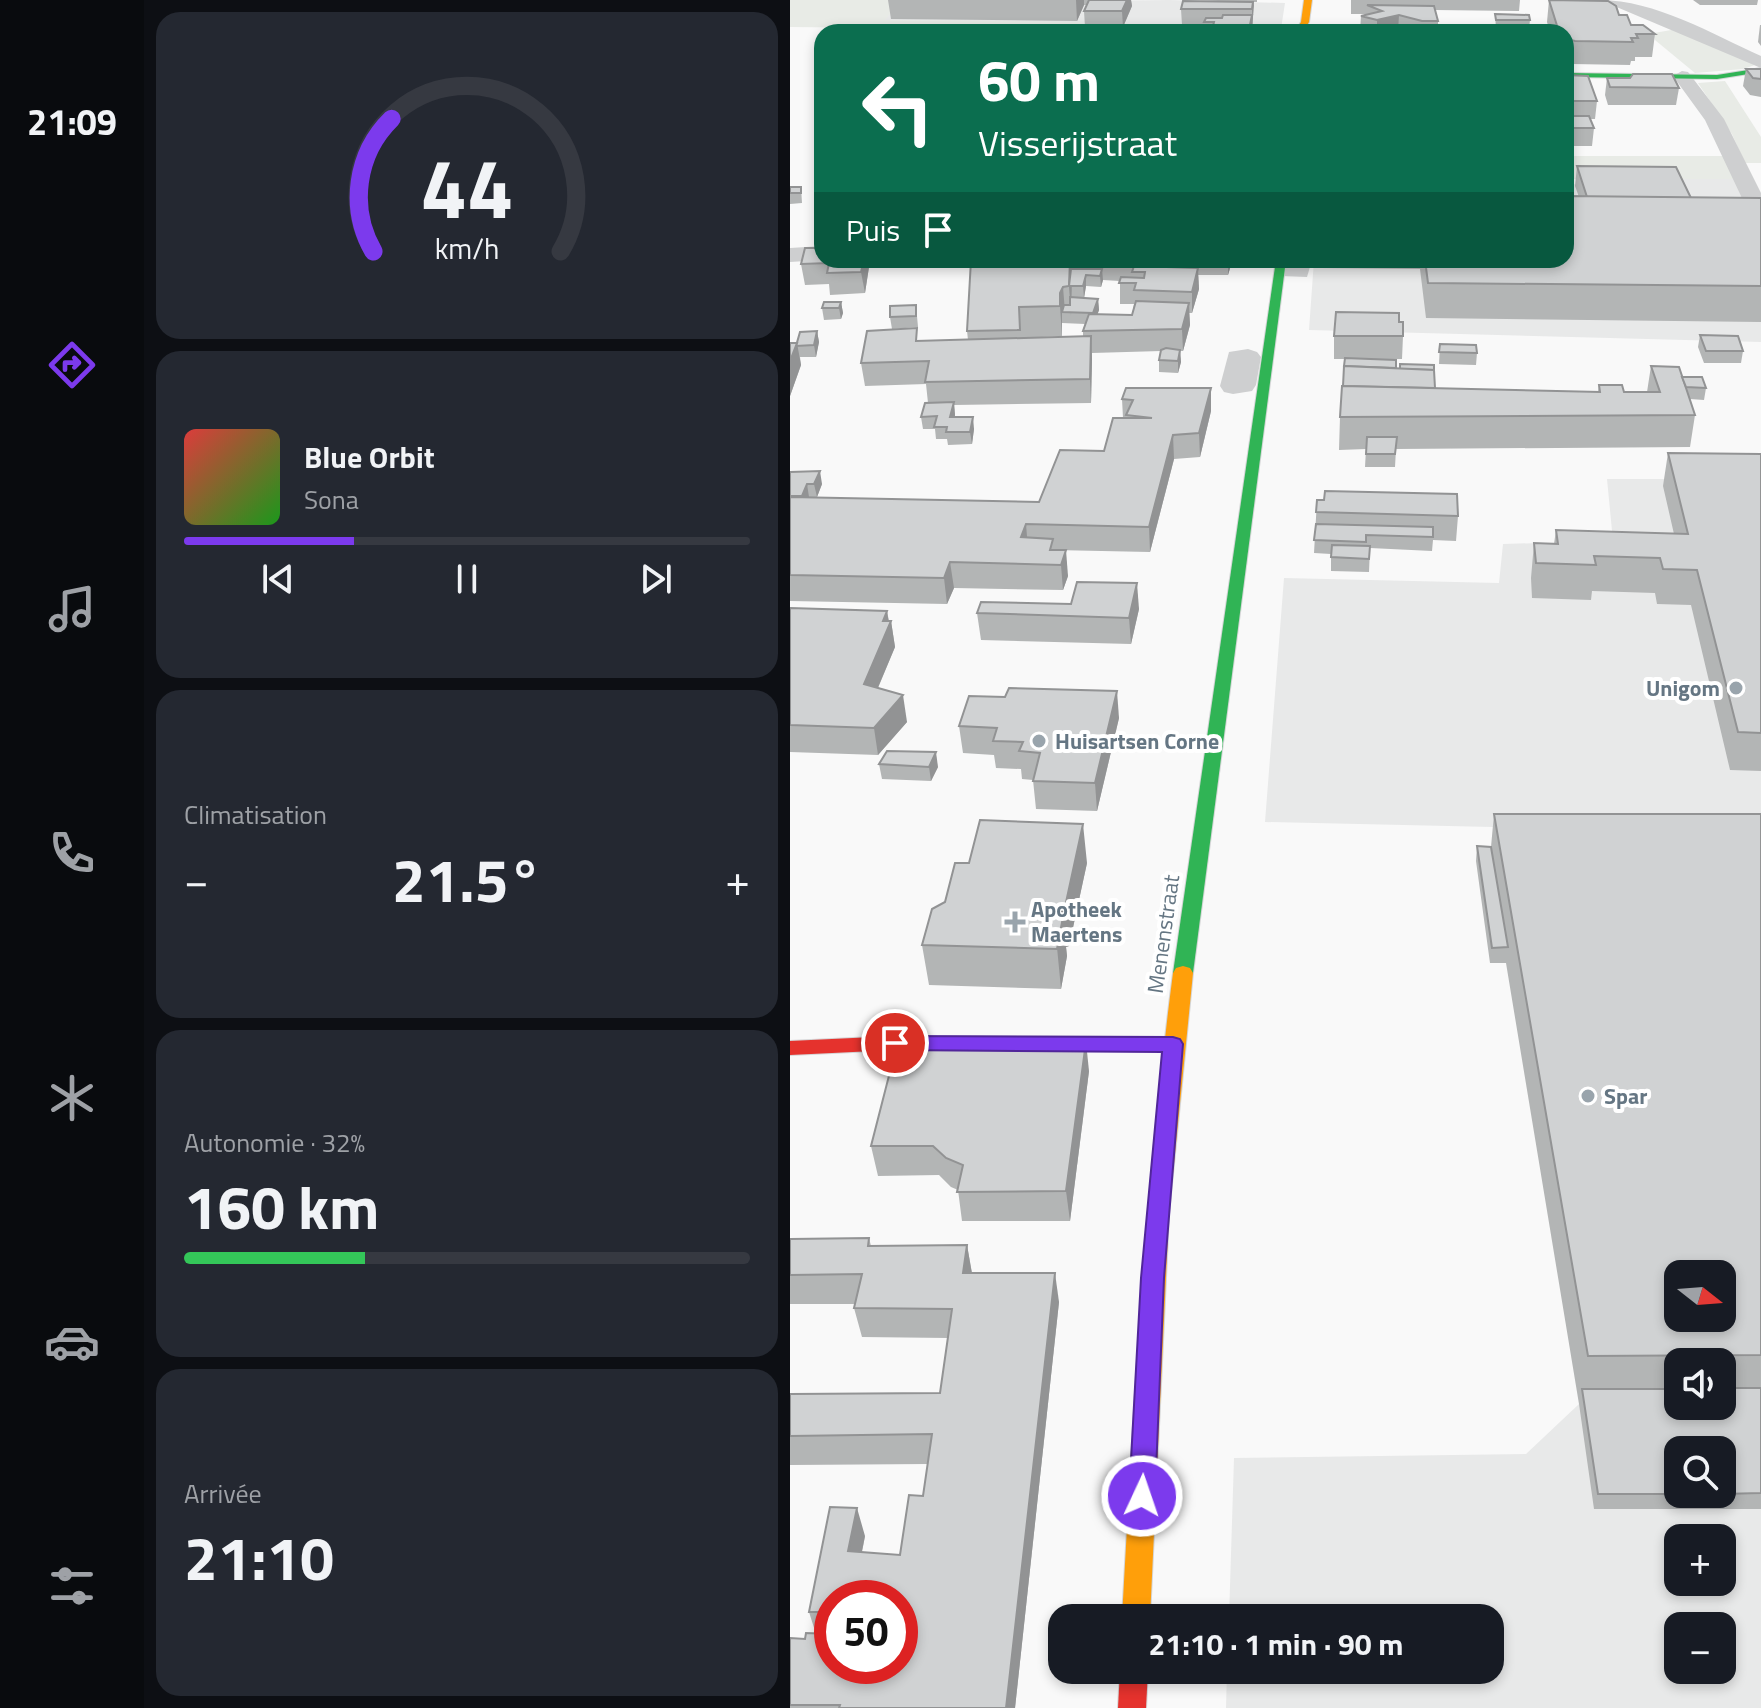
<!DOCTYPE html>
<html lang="fr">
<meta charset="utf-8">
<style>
body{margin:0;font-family:"Titillium Web",sans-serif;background:#242831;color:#f1f3f6;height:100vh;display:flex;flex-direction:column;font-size:30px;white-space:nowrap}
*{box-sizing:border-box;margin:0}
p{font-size:26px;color:#9ea1a6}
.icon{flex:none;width:44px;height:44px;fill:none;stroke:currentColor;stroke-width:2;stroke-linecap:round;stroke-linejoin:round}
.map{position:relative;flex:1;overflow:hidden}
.panel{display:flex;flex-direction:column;gap:12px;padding:12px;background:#0d0f14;width:646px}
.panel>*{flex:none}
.banner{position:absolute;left:24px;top:24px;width:760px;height:244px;border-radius:24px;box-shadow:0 4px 12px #0003;background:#0b6e4f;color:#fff;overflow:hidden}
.needle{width:52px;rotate:107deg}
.fabs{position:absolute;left:874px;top:1260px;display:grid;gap:16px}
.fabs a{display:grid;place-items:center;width:72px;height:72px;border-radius:16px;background:#171b24;box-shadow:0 4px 12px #0003;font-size:40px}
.speed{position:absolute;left:24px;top:1580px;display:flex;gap:16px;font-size:40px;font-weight:700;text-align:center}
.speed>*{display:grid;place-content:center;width:104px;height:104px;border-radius:50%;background:#171b24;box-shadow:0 4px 12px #0003;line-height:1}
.speed .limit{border:12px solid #d22;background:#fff;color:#111}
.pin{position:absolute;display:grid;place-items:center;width:68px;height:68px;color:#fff;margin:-34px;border:4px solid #fff;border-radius:50%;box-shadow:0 2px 8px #0007}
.me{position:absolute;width:88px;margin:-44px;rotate:3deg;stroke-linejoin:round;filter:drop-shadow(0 0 6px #0008)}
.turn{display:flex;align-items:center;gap:28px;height:168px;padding:0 32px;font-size:36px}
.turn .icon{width:104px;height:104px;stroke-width:2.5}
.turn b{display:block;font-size:56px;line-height:68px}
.then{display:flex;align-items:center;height:76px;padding:0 32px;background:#0003;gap:16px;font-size:30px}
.big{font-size:60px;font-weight:700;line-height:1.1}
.panel .widget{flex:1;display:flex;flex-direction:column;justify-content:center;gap:12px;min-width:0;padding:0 28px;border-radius:24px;background:#242831}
.panel .dial{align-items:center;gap:0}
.dial svg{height:208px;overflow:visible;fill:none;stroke:#363941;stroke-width:7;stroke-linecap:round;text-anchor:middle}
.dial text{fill:#f1f3f6;stroke:none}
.song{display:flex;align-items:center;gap:24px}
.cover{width:96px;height:96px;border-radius:12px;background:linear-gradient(135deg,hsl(0 70% 55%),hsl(120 70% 35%))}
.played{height:8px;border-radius:4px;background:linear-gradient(90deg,#7c3aed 30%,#363941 30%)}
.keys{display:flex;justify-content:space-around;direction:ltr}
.heat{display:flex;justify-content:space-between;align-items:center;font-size:44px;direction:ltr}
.charge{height:12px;border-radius:6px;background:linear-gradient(90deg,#34c759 32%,#363941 0)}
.trip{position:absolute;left:258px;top:1604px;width:456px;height:80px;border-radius:24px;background:#171b24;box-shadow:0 4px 12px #0003;font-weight:700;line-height:80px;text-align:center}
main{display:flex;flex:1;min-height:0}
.dock{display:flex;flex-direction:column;width:144px;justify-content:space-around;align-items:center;background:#090b0e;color:#9ea1a6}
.dock .icon{width:56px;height:56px}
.dock .current{color:#7c3aed}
.dock b{font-size:36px;color:#f1f3f6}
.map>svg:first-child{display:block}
</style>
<main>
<nav class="dock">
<b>21:09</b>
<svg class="icon current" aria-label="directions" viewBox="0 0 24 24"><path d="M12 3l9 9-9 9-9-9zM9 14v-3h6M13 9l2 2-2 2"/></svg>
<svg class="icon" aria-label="music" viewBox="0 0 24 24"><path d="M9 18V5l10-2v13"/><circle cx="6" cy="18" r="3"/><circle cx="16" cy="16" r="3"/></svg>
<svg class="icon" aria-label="phone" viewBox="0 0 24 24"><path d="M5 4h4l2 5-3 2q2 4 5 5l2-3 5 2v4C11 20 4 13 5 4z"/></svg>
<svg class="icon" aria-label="climate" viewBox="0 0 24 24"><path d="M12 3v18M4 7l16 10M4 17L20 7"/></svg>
<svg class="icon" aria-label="car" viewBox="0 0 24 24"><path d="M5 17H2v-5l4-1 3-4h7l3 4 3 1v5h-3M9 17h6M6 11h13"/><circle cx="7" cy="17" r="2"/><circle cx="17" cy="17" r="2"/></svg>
<svg class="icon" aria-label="filters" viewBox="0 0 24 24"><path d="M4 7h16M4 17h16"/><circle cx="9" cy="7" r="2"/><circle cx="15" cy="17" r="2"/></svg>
</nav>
<section class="panel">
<div class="widget dial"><svg viewBox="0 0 100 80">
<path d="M14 69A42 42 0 1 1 86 69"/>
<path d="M14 69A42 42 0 0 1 21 18" stroke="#7c3aed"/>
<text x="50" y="56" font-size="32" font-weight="700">44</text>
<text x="50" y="72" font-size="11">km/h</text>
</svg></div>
<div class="widget">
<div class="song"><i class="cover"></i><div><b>Blue Orbit</b><p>Sona</p></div></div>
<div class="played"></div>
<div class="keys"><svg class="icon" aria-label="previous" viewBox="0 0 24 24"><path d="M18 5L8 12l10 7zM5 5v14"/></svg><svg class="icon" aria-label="pause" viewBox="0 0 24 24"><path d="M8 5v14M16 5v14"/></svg><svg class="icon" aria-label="next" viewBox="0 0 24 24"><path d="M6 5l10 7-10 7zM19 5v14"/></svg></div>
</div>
<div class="widget"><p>Climatisation</p>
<div class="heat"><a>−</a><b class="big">21.5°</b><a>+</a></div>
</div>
<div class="widget"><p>Autonomie · 32%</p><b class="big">160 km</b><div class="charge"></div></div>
<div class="widget"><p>Arrivée</p><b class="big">21:10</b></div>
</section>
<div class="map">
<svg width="971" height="1708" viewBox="0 0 971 1708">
<rect width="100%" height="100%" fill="#f9f9f9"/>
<g fill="#e8e9e9" fill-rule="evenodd">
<path d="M379,0L495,3L491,29H288L291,23L94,20L109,3Z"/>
<path d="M833,179H947L971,219V342L519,330L524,260H776V184L836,185Z"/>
<path d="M817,479H971V833L475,822L494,578L709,583L713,544L823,541Z"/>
<path d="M789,1404H971V1708H436L437,1670H700V1618H439L444,1458L736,1454ZM888,1450H932V1494H888ZM888,1538H932V1582H888ZM888,1626H932V1670H888Z"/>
</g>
<g fill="#e8ebe6">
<path d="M0,0H115L109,3L95,20L292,22L287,32H93L94,28L0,27Z"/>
<path d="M887,29L965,65L953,69L905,73L865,40L864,33Z"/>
<path d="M935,81L971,137V163H955L942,134L908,83Z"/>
<path d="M776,156H936L947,179H776Z"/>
</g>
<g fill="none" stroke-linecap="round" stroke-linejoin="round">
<defs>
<g id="fast">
<path d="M971,68V72L927,79L776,77V73L927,75Z"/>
<path d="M486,260H496L403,973L400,978H386L383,973Z"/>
</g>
<g id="slow">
<path d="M514,0H522L519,22L513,32H505L511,22Z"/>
<path d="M393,966L400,968L403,973L379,1214L360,1618H332C344,1402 355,1187 383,973L386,968Z"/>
</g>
<g id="jam">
<path d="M105,1036L383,1037L390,1039L393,1044L390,1049L383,1051L105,1050L0,1055V1041Z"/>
<path d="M330,1670H358L356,1708H328Z"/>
</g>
</defs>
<use href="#fast" stroke="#d5d6d7" stroke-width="2"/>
<use href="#slow" stroke="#d5d6d7" stroke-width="2"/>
<use href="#jam" stroke="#d5d6d7" stroke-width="2"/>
<g fill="#cecfd0" fill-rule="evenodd">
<path d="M810,0C865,0 922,34 971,56V68Z"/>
<path d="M892,71L898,72L934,119L971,193V222L960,215L915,120L883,76Z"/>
<path d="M32,246V260L0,262V248Z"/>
<path d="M489,260H522L517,277L491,276L487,271Z"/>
<path d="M458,349L467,352L471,357L466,385L462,391L443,394L434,392L430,386L439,352Z"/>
</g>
<use href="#fast" fill="#30b455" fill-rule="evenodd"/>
<use href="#slow" fill="#ff9f0a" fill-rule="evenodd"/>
<use href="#jam" fill="#e5322d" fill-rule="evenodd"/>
</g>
<g fill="#b3b5b5" fill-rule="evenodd">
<path d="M98,0H341L342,6L333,27H295L294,11L297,5H294L287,21L101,19Z"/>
<path d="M407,0H467V2H464L462,32H414V25H392L391,9L450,2Z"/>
<path d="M561,0H730L729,11L645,10L648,21V28L570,32L571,16L577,14H561Z"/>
<path d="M759,0L829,15L841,25L865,34L862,57H845V61H841L840,65L782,64L776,62V32H760L757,22Z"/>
<path d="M903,0H968L967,5H910Z"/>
<path d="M705,14L740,20L739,28H706Z"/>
<path d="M970,25H971V46L968,42Z"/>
<path d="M956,69H971V97L960,95L953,86Z"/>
<path d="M776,75L807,101L805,119H800L804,128L802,146H776Z"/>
<path d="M817,78L889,88L886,105H818L815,95Z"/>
<path d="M787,166L901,198H971V322L636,318L630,269L532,268V260H776L789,197L785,186Z"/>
<path d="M0,187H11L12,203L0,204Z"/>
<path d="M15,248L79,267L75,293L40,295L39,284L15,285L11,264Z"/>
<path d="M181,260H448V264L441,265L438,275H408L409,289L402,313H399L400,325L393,351H390L391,362L388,373L369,372V360L371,351L302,353L301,403L164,405L165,417L184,429L182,444L158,445L157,439H146L145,429H133L131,417L138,403L136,384L75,386L71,363L129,341L178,340L177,331ZM313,280L330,281V304H344L342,315H307L309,310L308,299L294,298L296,286L311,287ZM272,323L295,324L293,331V337L232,338L272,336Z"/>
<path d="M51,302L53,313L51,319L34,320L32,308Z"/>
<path d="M126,305L128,327L102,329L100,317Z"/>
<path d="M609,322L613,336L612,359H568L606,368L645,388L808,392L809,385L834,392H857L861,366L892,377L916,388L914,400L900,399L905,415L900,447L606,449L605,467H575L576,449L549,450L550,417L555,359H544V336Z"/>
<path d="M27,331L29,342L26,357H10L11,365L0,396V343H7Z"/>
<path d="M910,335L953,351L951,363H914L908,347Z"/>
<path d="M650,344L687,353L686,365L649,364Z"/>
<path d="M336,388L421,411L410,457L384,459L360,552L264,550L278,576L273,590L164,588L157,604L0,601V472L32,484L27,497L19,498L249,502L314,451L333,418L332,399Z"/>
<path d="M878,453L971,454V771L940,770L901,605L867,604L865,593L802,591L801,600L742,598L741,578L744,543L764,544L766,530L884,534L873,486Z"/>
<path d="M527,500L668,516L666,541L643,540L642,551L580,548L579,572L541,571V554L524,553Z"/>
<path d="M0,608L97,611L99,621H101L105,647L88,688L117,722L88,755L0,752Z"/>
<path d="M349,609L341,644L191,640L187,613Z"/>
<path d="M329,718L307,811L246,809L243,780L232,779L231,769L206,768L204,755L173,753L169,726Z"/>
<path d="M89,764L148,767L141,781L92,779Z"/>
<path d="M704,814H971V1509H804L789,1404L716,963H700L686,861L687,846L701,847ZM888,1362H932V1406H888Z"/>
<path d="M297,863L279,946L276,947L277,956L271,989L139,985L132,945Z"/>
<path d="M299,1071L280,1221H172L168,1190L161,1187L149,1175L88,1176L81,1146Z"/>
<path d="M79,1238L81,1246L177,1245L182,1273L269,1302L225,1708H0V1638L15,1639L26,1634L19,1612L75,1536L72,1552L110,1555L133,1496L138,1464L0,1465V1394L150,1393L158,1338L72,1337L64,1308L65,1304H0V1239ZM42,1598H110V1666H42Z"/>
</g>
<g fill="#929394">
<path d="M286,0H294V5L287,21Z"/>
<path d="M337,0H341L342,6L333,27L332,11Z"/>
<path d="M464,2L462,31L459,32L462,17V9Z"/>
<path d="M609,15L608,31L587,32V20Z"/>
<path d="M74,260H78L79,267L75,293L71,272Z"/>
<path d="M280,260H281L282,280L281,316L279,286Z"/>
<path d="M438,260H448V264L441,265L438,275Z"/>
<path d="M408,268L409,289L402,313V292Z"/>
<path d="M312,269L313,280L311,287L310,276Z"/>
<path d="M296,275V286L294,298L293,286Z"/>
<path d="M273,287L275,312H272V336L270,306V293Z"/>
<path d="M308,299L309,310L304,324L303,313Z"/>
<path d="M51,302L53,313L51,319L49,308Z"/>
<path d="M399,303L400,325L393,351L392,329Z"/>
<path d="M27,331L29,342L26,357L24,345Z"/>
<path d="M301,336L302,359L301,403L300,379Z"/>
<path d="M7,343L11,365L0,396V361Z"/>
<path d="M390,350L391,362L388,373V361Z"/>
<path d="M421,388V411L410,457L409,433Z"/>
<path d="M164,402L165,415L162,430L160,417Z"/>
<path d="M183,417L184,429L182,444L180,432Z"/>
<path d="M383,435L384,459L360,552L359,527Z"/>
<path d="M30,471L32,484L27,497L24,484Z"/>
<path d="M17,484L19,497L14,509L12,496Z"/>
<path d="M236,524L238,549L231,537Z"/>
<path d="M276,550L278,576L273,590L271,565Z"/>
<path d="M160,562L164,588L157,604L154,578Z"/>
<path d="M347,583L349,609L341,644L339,618Z"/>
<path d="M97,611L99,624L101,621L105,647L78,711L74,684L93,621Z"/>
<path d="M327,691L329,718L307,811L305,783Z"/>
<path d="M113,695L117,722L88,755L84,728Z"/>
<path d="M146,752L148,767L141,781L139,767Z"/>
<path d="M293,824L297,863L279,946L276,947L277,956L271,989L264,916Z"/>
<path d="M296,1042L299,1071L280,1221L276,1191Z"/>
<path d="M177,1245L182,1274L173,1273Z"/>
<path d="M265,1273L269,1302L225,1708H216Z"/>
<path d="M67,1508L75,1536L66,1580L58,1551Z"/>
</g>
<g fill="#d0d2d3" stroke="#929394" stroke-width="2" fill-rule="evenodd">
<path d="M299,0H337L332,11H294Z"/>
<path d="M759,0L818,1L826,6L829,15H837L841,25H853L865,34H846L848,38H841L843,42L785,41L776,39V32H769Z"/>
<path d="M393,1L463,2L462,9H391Z"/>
<path d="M577,5L644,6L648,21H632L609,15L587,20L571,16L592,11Z"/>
<path d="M705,14L739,15L740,20H706Z"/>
<path d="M433,15H462L459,30H422L424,22H414L416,18H432Z"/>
<path d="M570,28H668L669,32H570Z"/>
<path d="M956,69H971V79L963,78Z"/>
<path d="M843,74H882L889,88L820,87L817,78H840Z"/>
<path d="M776,75L798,76L807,101H776Z"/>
<path d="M776,116H799L804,128H776Z"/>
<path d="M787,166L886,167L901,198L797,197Z"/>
<rect x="0" y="187" width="11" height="6"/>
<path d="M776,196L971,198V286L638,283L635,260H776Z"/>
<path d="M15,248H32V260H74L71,272L37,273L39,263L11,264Z"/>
<path d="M181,260H280L279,286L273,287L270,293V306L229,307L230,330L177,331Z"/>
<path d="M344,266L408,268L402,292L344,290L346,283H329L331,277L354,278L355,272H342Z"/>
<path d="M281,269H312L310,276L296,275L293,286H279Z"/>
<path d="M280,297L308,299L303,313L272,312L274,305H280Z"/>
<path d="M346,301L399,303L392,329L293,331L299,314L342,315Z"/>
<path d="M34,302H51L49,308H32Z"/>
<path d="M126,305V316L100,317V306Z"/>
<path d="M546,312L609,313V322H613V336H544Z"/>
<path d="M127,328L126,341L301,336L300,379L135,382L139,361L71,363L77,331Z"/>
<path d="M27,331L24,345L6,346L10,332Z"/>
<path d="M910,335L948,336L953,351H916Z"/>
<path d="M0,343H7L0,361Z"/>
<path d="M650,344L686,345L687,353L649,352Z"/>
<path d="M376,348L390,350L388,361L369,360L371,350Z"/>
<path d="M555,358L606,360V368L554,366Z"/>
<path d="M610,364L644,365V370L610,369Z"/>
<path d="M554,366L644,370L645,388L553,386Z"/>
<path d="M861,366L889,367L905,415L550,417L552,386L810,392L809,385H832L834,392H870Z"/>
<path d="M892,377H912L916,388L896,387Z"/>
<path d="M336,388H421L409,433L383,435L359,527L236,524L231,537L263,539L260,550H276L271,565L160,562L154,578L0,575V497L249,502L270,450L314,451L323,418H362L336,415L343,400L332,399Z"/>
<path d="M164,402L160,417H183L180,432H156L157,427H144L147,416L131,417L135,403Z"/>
<path d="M577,437H607L605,454H576Z"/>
<path d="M878,453L971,454V733L948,732L907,570L873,569L870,558L804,556L806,565L746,563L744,543L768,544L766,530L898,534Z"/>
<path d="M30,471L24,484H17L12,496H0V472Z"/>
<path d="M535,491L667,494L668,516L526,512L527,500H534Z"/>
<path d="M526,524L643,527V537L576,535V542L524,540Z"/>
<path d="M542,545L580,546L579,559L541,557Z"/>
<path d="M287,582L347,583L339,618L187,613L191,602L281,604Z"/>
<path d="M0,608L97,611L93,621H101L74,684L113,695L84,728L0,725Z"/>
<path d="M219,688L327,691L305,783L243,781L250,753L229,751L233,742L203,741L207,728L169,726L179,696L215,697Z"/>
<path d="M97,751L146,752L139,767L89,764Z"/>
<path d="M704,814H971V1355L798,1356ZM888,1274H932V1318H888Z"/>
<path d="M190,820L293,824L275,907L266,909L264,916L273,917L267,949L132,945L142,909L155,902L165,863H179Z"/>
<path d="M687,846L701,847L718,947L702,948Z"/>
<path d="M137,1040L296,1042L276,1191L167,1192L173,1165L156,1158L143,1146H81L103,1060L132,1061Z"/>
<path d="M79,1238L78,1246L177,1245L173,1273H265L216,1708H49L50,1705H0V1638L15,1639L16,1633L42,1634V1666H110V1636L115,1611H110V1598H42V1612H19L40,1507L67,1508L58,1551L110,1555L119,1495L133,1496L142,1434L0,1436V1394L150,1393L162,1309L64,1308L72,1274L0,1275V1239Z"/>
<path d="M932,1388H971V1493L932,1494V1450H888V1494H808L792,1389H888V1406H932Z"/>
</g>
<path fill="#7c3aed" stroke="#51269a" stroke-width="2" d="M105,1036L383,1037L390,1039L393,1044L374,1278L365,1496L362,1505L352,1508L343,1505L339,1496L351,1278L372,1052L105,1050L97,1048L94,1043L97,1038Z"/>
<g fill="#99a4ac" stroke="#fff" stroke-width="3">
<circle cx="946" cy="688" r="8"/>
<circle cx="249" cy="741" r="8"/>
<path d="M221 910h8v8h8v8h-8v8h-8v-8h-8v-8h8z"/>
<circle cx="798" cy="1096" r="8"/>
</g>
<g text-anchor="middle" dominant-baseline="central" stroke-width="8" stroke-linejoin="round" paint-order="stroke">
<g font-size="22" font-weight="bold" fill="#657683" stroke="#fff" text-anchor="start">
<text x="930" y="688" text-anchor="end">Unigom</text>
<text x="265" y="741">Huisartsen Corne</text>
<text x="241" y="909">Apotheek<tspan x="241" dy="25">Maertens</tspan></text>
<text x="814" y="1096">Spar</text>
</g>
<g font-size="22" fill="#657683" stroke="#fff">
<text transform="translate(373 934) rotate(-82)">Menenstraat</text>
</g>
</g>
</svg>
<div class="fabs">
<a><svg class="needle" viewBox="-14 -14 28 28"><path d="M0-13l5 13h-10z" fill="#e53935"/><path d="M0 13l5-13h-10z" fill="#9ea1a6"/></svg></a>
<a><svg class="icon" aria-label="sound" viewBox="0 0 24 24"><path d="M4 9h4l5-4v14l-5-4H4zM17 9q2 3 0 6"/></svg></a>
<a><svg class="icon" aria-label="search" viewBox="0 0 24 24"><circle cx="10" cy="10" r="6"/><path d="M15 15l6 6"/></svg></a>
<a>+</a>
<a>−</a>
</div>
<div class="speed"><div class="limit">50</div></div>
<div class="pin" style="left:105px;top:1043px;background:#d93025"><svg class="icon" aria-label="arrive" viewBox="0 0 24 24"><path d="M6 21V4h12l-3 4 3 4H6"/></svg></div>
<svg class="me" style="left:352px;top:1496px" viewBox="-20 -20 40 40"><circle r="17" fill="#7c3aed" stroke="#fff" stroke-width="3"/><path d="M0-11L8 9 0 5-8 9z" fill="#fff"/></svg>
<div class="trip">21:10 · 1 min · 90 m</div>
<div class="banner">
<div class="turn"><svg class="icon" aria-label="left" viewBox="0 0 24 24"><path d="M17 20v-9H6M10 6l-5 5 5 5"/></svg><div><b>60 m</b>Visserijstraat</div></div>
<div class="then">Puis<svg class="icon" aria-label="arrive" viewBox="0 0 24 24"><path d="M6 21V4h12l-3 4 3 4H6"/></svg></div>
</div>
</div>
</main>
